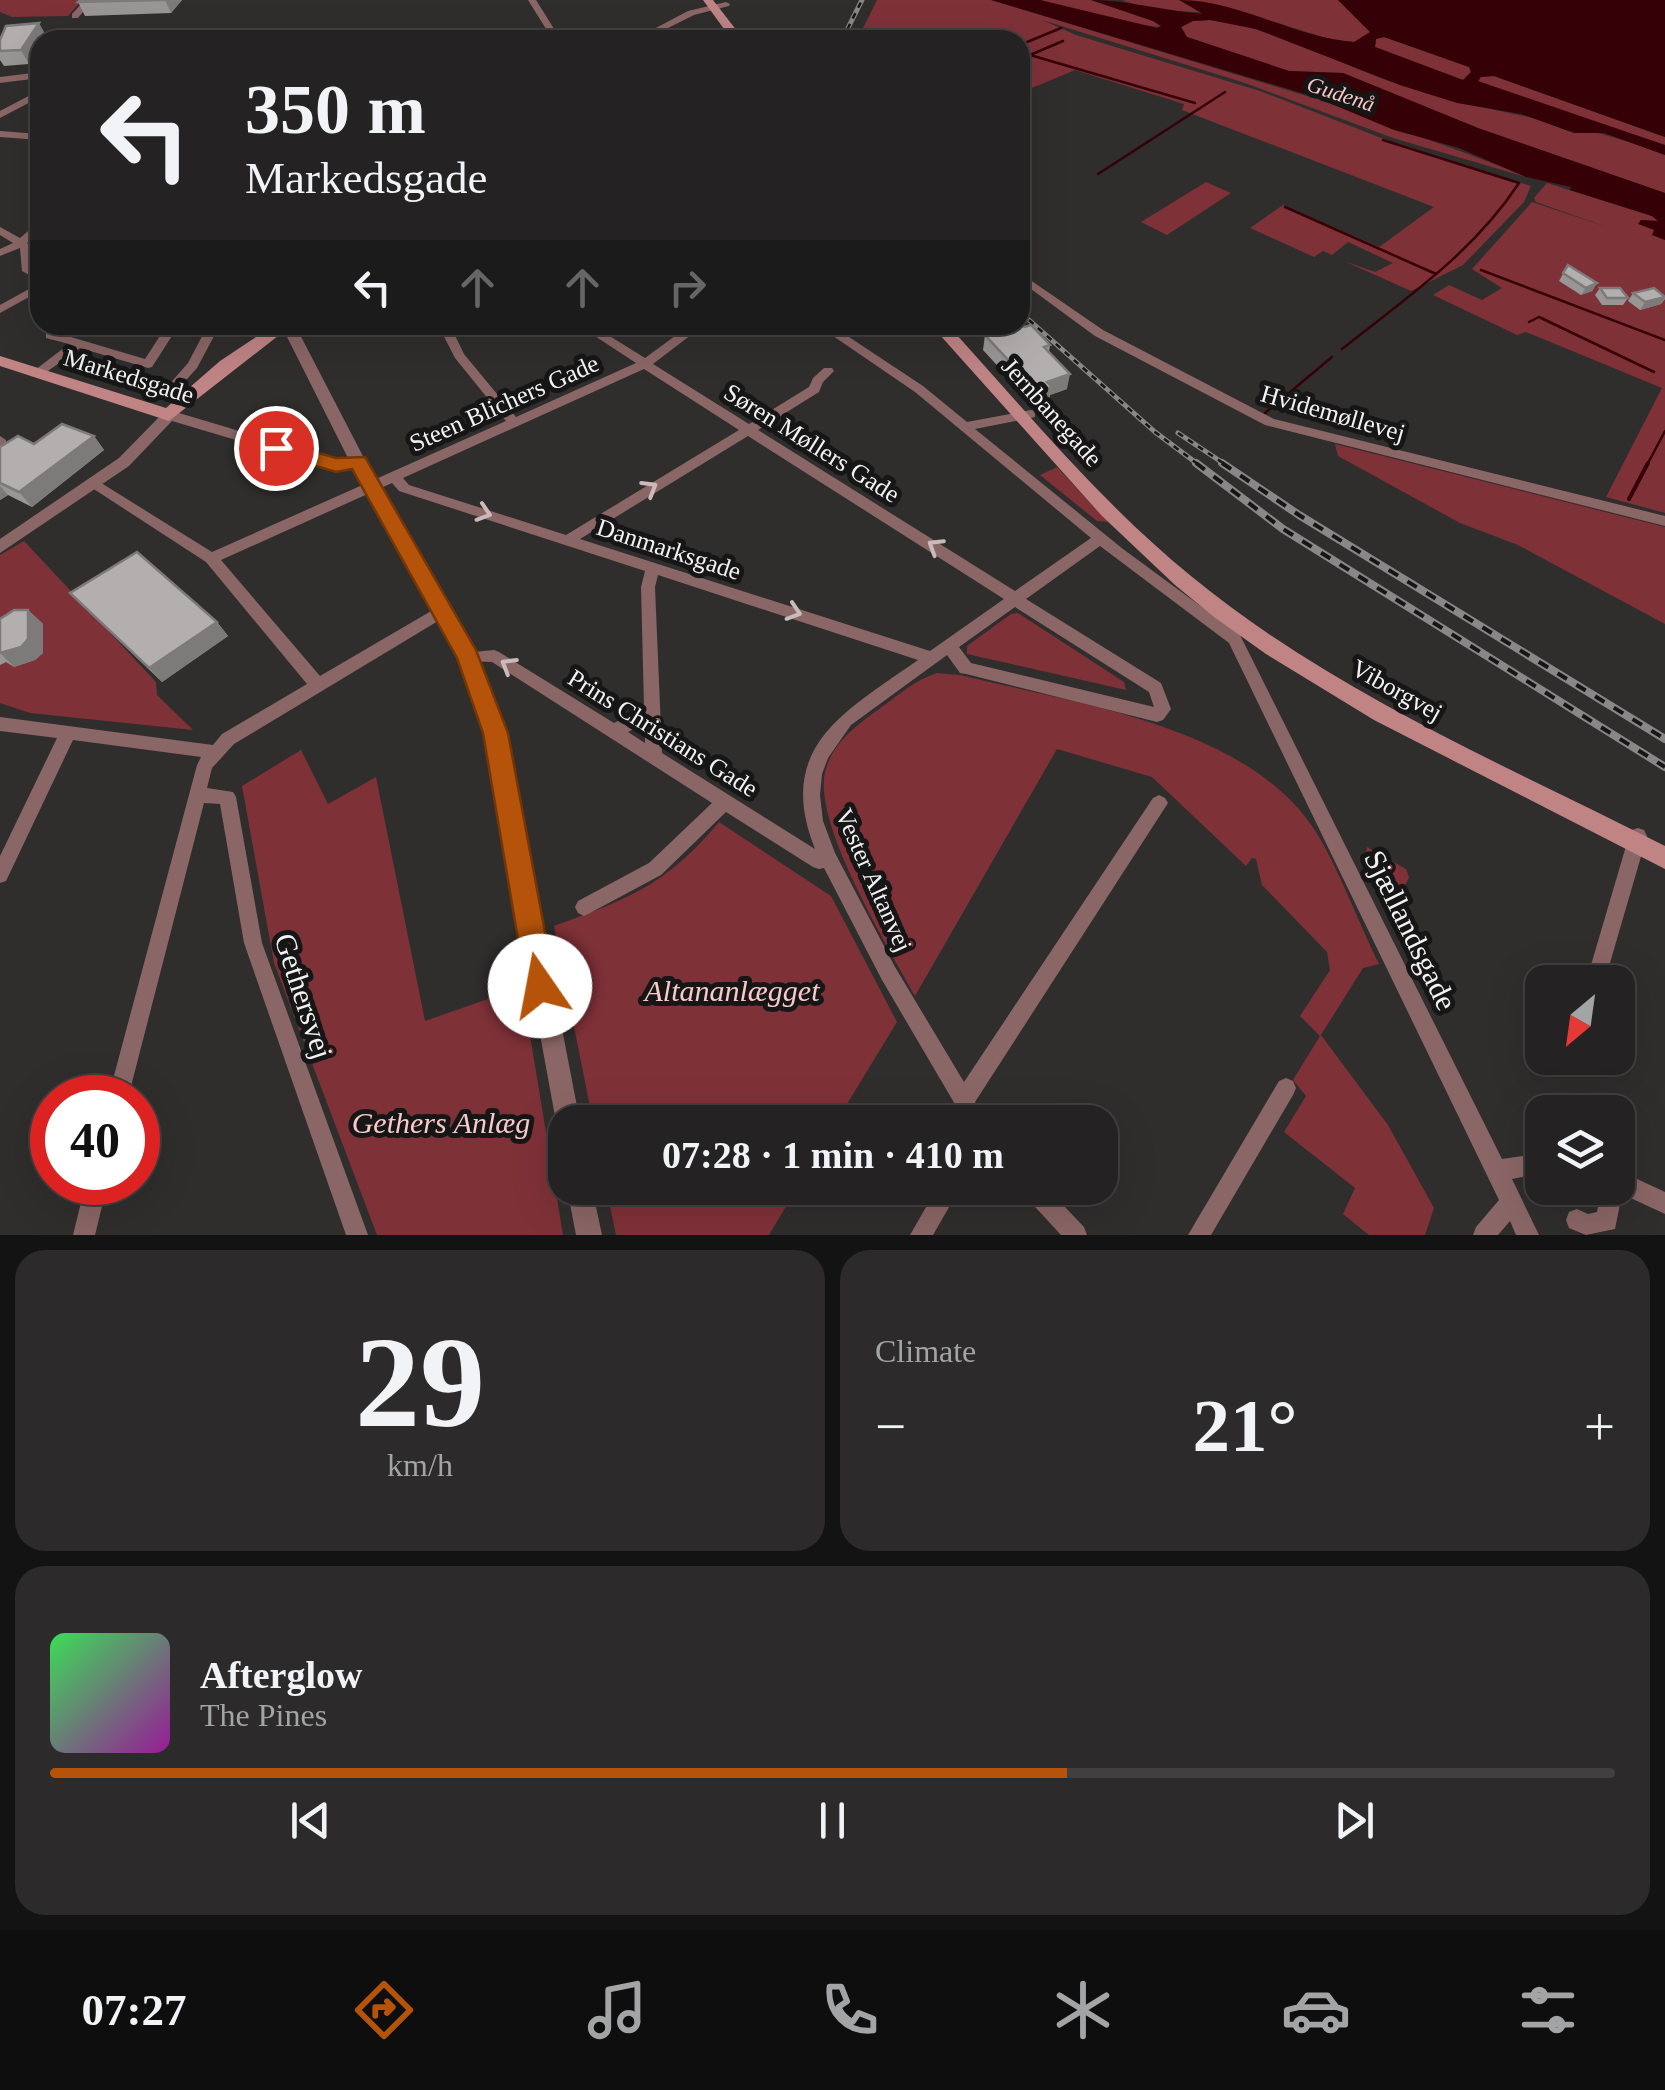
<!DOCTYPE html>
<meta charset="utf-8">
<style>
body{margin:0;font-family:Georgia,serif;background:#2c2a2a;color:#f1f3f6;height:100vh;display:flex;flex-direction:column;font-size:38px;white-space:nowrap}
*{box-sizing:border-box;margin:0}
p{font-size:32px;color:#a3a4a5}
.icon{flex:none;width:55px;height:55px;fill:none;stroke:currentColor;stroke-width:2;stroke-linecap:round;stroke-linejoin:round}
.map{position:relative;height:1235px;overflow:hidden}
.side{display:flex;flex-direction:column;gap:15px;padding:15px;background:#141313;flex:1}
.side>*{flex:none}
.guide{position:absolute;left:30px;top:30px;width:1000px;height:305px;border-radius:30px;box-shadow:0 10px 40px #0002,0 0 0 2px #413f40;background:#242222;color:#f1f3f6;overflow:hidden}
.needle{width:65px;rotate:209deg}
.buttons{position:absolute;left:1525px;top:965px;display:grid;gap:20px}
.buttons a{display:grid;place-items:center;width:110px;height:110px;border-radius:20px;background:#242222;box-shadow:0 10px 40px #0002,0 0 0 2px #413f40;font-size:50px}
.speed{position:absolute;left:30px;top:1075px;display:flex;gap:20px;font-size:50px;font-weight:700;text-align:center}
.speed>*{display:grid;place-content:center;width:130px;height:130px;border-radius:50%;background:#242222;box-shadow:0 10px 40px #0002,0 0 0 2px #413f40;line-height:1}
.speed .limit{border:15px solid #d22;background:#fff;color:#111}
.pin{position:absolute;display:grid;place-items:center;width:85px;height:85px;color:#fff;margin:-42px;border:5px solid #fff;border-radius:50%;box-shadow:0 2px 10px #0007}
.me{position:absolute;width:110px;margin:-55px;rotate:348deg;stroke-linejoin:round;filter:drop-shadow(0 0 8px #0008)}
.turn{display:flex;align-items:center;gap:35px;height:210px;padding:0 50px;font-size:45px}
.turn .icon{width:130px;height:130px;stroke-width:2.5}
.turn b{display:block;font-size:70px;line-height:85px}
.lanes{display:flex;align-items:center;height:95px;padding:0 50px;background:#0003;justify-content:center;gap:50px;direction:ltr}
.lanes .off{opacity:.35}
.big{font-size:75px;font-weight:700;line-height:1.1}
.side .card{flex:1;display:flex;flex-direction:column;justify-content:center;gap:15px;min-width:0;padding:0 35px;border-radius:30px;background:#2c2a2a}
.side .dial{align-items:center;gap:0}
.dial b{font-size:130px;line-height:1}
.song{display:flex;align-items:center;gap:30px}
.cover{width:120px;height:120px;border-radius:15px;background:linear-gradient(135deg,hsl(130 70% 55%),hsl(300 70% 35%))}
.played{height:10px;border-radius:5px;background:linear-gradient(90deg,#b45309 65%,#413f40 65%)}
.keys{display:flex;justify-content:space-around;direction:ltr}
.heat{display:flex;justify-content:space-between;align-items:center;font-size:55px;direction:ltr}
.side .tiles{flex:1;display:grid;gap:15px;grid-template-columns:1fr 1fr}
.card:last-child{grid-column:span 2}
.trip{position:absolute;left:548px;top:1105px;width:570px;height:100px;border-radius:30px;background:#242222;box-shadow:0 10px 40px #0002,0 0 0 2px #413f40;font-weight:700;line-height:100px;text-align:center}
.dock{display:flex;height:160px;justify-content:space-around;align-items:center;background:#0e0e0e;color:#a3a4a5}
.dock .icon{width:70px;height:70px}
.dock .active{color:#b45309}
.dock b{font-size:45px;color:#f1f3f6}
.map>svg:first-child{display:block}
</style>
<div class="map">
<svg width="1665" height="1235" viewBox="0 0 1665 1235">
<rect width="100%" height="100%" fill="#302d2d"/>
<g fill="#7f3138">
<path d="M0,0H82L68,16L12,17L0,12Z"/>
<path d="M877,0H991L1343,107C1403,132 1465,151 1526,177L1393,138L1245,83L1042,20L1076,35L1260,91L1384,139L1531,186L1524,202L1463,265L1411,291L1344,261L1375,272L1393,263L1348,242L1332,255L1323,251L1314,257L1250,228L1283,205L1379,247L1434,207L1182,110L1184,104L1075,70L1020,93V40H857Z"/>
<path d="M1040,0H1091L1153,21L1161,27L1122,23Z"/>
<path d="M1122,0H1338L1370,32L1360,42C1322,42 1290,23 1253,17C1209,9 1164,16 1122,0Z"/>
<path d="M1210,20C1282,28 1345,69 1413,89C1496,115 1584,122 1665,155V193L1478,128L1343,73L1289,71L1187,37L1181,27L1193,21Z"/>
<path d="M1384,37L1469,67L1471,72L1463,80L1375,47L1376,39Z"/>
<path d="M1494,76L1665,137V145L1478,85L1480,77Z"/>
<path d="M1206,182L1231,193L1167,235L1141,222Z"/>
<path d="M1547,183L1652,216L1658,221L1642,220L1655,230L1653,235L1665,240V513L1606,497L1662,388L1526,332L1517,335L1433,295L1449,285L1482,300L1502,288L1472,269L1532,202L1610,228L1536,202L1534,198Z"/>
<path d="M1335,444L1665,527V624L1518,545L1460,523L1338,456Z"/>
<path d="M1057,467L1108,522L1097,521L1040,475Z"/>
<path d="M24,541L156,682L157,695L193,730L30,713L0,703V555Z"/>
<path d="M1018,613L1124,682L1126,690L967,654V646L1011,614Z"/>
<path d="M937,673L960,675C1072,703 1241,724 1312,826C1336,861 1359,924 1379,964L1363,968L1321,1035L1388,1125L1434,1208L1425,1235H1369L1343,1214L1355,1188L1284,1132L1306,1096L1293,1080L1320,1036L1300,1016L1330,970L1327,952L1262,885L1256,859L1252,858L1246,866L1152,777L1057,749L915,996C888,947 813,824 825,772C832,743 857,725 879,709C897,696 915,680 937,673Z"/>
<path d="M301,750L328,804L376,777L425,1021L522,987L563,1235H377L274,963L242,786Z"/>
<path d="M719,822L831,896L897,1022L836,1122H593L554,926C629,899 666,885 719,822Z"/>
<path d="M1367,847L1406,869L1409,877L1399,899L1393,893L1382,894L1365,857Z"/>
<path d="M606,1188H797L769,1235H616Z"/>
</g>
<path fill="#360007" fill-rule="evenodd" d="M991,0H1040L1157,28L1161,26L1153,21L1091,0C1128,0 1165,11 1203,14L1179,0C1241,0 1293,38 1354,42L1370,32L1338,0H1665V137L1494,76L1481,77L1478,81L1665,145V155L1604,133H1574L1521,114L1457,103L1400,85L1256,29L1210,20L1193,21L1181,27L1187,37L1289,71L1343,73L1478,128L1665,193V240L1652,235L1654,230L1638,224L1641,220L1658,221L1652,216L1570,190L1571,187L1526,177L1459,148L1394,130L1315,97ZM1384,37L1469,67L1471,72L1463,80L1375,47L1376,39Z"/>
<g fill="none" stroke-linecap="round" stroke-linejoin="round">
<g stroke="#360007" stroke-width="2.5">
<path d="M1063,41L1030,55L1195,103"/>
<path d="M1020,45L1061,28"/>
<path d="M1098,174L1225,92"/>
<path d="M1285,207L1436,274"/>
<path d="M1481,270L1665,340"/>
<path d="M1529,322L1539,317L1654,372"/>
<path d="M1342,349C1406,298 1473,253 1519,183L1383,140"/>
<path d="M1265,413L1332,357"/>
<path d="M1647,465L1665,431"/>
</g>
<path stroke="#360007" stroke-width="4" d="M1629,499L1648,463"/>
<g fill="#8b6666" fill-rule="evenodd">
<path d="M85,0H93L78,18H72V14Z"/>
<path d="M528,0H536L561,40H553Z"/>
<path d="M726,2L730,4L729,6L694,15L644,40H633L688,11Z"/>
<path d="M40,72V78L0,83V77Z"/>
<path d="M40,90V97L0,118V111Z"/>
<path d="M40,221V230L27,243L30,246L33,269L40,273V281L22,271L20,248L0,256V249L13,243L0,235V227L20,238Z"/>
<path d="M1020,273L1103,330L1274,419L1665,516V526L1265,425L1095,336L1020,281Z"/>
<path d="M40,283V291L0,313V305Z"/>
<path d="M167,325H179L152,367L148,368L80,348L41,376L37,377L31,373L69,344L46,338V332H54L145,359Z"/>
<path d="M208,325H220L197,368L177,390H169L167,387L188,363Z"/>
<path d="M438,325H450L464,354L516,417L636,363L578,325H592L645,358L690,325H704L653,364L749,424L809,387L813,378L824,368H832L834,371L823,382L819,392L758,430L1015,591L1091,538L915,392L817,325H831L923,386L967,422L1031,410L1035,411V417L975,429L1123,549L1240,635L1502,1159L1542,1153V1173L1512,1179L1539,1235H1516L1510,1221L1498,1235H1473L1476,1227L1499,1200L1229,643L1100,546L1026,599L1161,683L1171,709L1163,720L1157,722L966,674L960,673L947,655L851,725L828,758L822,774L820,795L823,821L835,853L895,967L964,1082L1153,798L1159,795L1165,798L1168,803L975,1102L982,1122H962L956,1106L882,980L824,868L819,869L813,867L726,812L661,875L590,913L584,916L578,913L575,907L578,901L649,863L712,803L492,662L463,661L460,657L463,653L494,650L499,652L614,723L644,707L641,587L645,571L399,491L392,483L221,560L320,676L438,607H448L450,611L448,615L234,744L212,768L207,788L233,792L236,797L262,943L368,1235H346L244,943L220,804L204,803L128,1098H108L197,765L201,757L73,740L6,881L0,883V856L57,738L0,731V717L213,745L222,734L307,684L206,562L86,484L88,481H98L212,552L506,421L455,358ZM644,369L739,430L566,535L409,485L403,478ZM748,436L1004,599L930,651L580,539ZM658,575L918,660C846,711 774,746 815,849L662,753L655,587ZM1015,607L1149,692L1154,707L971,663L959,647ZM645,723V743L628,732Z"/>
<path d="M0,436L6,440L7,447L0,451Z"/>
<path d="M1638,828L1644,830L1647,836L1605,980L1604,982H1586L1629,836L1632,830Z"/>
<path d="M1286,1078L1293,1081L1296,1088L1293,1095L1211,1235H1188L1279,1081Z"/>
<path d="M1618,1170L1665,1192V1214L1622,1194L1615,1229L1586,1235L1569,1228L1566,1220L1569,1212L1577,1209L1588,1214L1597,1212L1601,1188H1618Z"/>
<path d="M86,1182H108L95,1235H73Z"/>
<path d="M937,1188H960L933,1235H910Z"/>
<path d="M1022,1188H1047L1084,1227L1087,1235H1061L1025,1196Z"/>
</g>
<g fill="#8b6666" fill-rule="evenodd">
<path d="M0,131L40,134V140L0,137Z"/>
<path d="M281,325H295L366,462L474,652L505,733L580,1122H565V1133L559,1131L556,1122L485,733L459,658L354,468L336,470L172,421L129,466L0,553V539L119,458L164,412L169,410L336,460L348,458Z"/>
<path d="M567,1188H592L602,1235H576Z"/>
</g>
<g fill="#c08485" fill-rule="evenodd">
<path d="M703,0H713L744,40H732Z"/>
<path d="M274,325H292L169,421L0,366V356L166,408L220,361Z"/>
<path d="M931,325H948C1026,411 1100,502 1191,576C1332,692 1503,764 1665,846V869L1374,720L1266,654L1214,617L1175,585L1102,516Z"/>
</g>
<defs>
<g id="rail-far1">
<path d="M842,40L862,0"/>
<path d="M1020,312L1155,432L1199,465"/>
<path d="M1178,433L1226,465"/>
</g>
<g id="rail">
<path d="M1196,463L1283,529L1665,767"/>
<path d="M1222,463L1299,515L1665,739"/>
</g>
</defs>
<use href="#rail-far1" stroke="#898787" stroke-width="5"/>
<use href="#rail" stroke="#898787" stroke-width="8"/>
<use href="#rail-far1" stroke="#171616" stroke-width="2.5" stroke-dasharray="6" stroke-linecap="butt"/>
<use href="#rail" stroke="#171616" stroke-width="4" stroke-dasharray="11" stroke-linecap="butt"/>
</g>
<g fill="#999696">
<path d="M80,0H182L171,13L85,16L78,2Z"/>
<path d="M47,37L40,40V47L29,64L4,66L0,60V40Z"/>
<path d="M1568,265L1597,283L1592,291L1581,295L1559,281Z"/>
<path d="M1600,288L1628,298L1623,305H1602L1595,295Z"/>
<path d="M1633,293L1665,296V299L1661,304L1640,310L1628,301Z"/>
<path d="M1025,327L1050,345L1049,352L1067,389L1050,395L1048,402L1035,407L983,350L985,335Z"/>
<path d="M94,436L104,450L32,507L8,495L0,500V447Z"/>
<path d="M70,593L217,622L228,636L162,682Z"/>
<path d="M28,610L43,624V653L35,660L14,667L6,662L0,665V619Z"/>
</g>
<g fill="#7d7a7a">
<path d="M165,0H182L171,13Z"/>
<path d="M39,23L47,37L45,40H40V47L29,64L21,50Z"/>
<path d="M1597,283L1592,291L1581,295L1586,288Z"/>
<path d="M1665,297L1661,304L1640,310L1645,302Z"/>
<path d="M1070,374L1067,389L1050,395L1048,402L1035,407L1038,392L1047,382Z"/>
<path d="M94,436L104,450L32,507L19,492Z"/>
<path d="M0,486L8,495L0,500Z"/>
<path d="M28,610L43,624V653L35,660L14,667L0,653Z"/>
<path d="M217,622L228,636L162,682L149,668Z"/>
</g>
<g fill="#b2afae" stroke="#7d7a7a" stroke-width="2.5">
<path d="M80,0H165L78,2Z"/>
<path d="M39,23L21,50L0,51V40L6,26Z"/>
<path d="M1568,265L1597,283L1586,288L1563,273Z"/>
<path d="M1600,288H1620L1628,298H1607Z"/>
<path d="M1654,288L1665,297L1645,302L1633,293Z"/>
<path d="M1020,324L1025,327L1031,325L1050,345L1044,347L1070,374L1047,382L1052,387L1038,392L985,335Z"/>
<path d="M62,424L94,436L19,492L0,483V447L18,436L34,444Z"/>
<path d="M137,552L217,622L149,668L70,593Z"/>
<path d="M14,610H28V639L21,647L0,653V619Z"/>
</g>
<defs><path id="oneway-chevron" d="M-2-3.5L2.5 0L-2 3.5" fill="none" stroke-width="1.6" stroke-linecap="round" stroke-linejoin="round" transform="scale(2.5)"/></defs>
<g stroke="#cababa">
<use href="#oneway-chevron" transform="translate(650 488) rotate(-31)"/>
<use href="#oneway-chevron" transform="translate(484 513) rotate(18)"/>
<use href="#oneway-chevron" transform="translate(935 546) rotate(-148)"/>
<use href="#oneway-chevron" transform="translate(794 612) rotate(18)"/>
<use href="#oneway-chevron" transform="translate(508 665) rotate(-149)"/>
</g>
<path fill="#b45309" stroke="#753606" stroke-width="2.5" d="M276,441L336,458L365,457L476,650L508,733L555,986L551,996L540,1001L530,996L526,986L483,733L457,658L352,469L336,472L269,452V443Z"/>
<g text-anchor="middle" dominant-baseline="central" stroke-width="10" stroke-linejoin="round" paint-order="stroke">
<g font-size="22" font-style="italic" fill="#f9c8c9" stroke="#171616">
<text transform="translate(1341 94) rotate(18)">Gudenå</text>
</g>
<g font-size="25" fill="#f4f2f2" stroke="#171616">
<text transform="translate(129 376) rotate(17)">Markedsgade</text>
<text transform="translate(504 403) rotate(-24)">Steen Blichers Gade</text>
<text transform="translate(1052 412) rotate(48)">Jernbanegade</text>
<text transform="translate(1333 413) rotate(16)">Hvidemøllevej</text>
<text transform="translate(812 443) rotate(32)">Søren Møllers Gade</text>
<text transform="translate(669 549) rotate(18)">Danmarksgade</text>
<text transform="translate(1397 690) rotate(29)">Viborgvej</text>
<text transform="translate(663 733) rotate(32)">Prins Christians Gade</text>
<text transform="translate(874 880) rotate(66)">Vester Altanvej</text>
</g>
<g font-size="30" fill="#f4f2f2" stroke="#171616">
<text transform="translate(1411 930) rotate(64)">Sjællandsgade</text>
<text transform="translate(304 996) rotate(72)">Gethersvej</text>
</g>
<g font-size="30" font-style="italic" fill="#fac9c9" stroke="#171616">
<text x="732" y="990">Altananlægget</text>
<text x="441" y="1122">Gethers Anlæg</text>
</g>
</g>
</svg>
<div class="buttons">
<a><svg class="needle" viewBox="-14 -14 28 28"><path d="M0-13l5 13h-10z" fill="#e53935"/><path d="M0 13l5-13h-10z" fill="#a3a4a5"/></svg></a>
<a><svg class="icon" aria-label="layers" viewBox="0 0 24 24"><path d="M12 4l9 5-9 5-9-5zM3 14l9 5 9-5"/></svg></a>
</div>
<div class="speed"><div class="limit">40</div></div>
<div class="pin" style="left:276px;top:448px;background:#d93025"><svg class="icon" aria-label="arrive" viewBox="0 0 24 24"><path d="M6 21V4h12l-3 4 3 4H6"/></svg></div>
<svg class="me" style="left:540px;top:986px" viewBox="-20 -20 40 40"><circle r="19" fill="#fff"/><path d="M0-13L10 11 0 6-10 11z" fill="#b45309"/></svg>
<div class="trip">07:28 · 1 min · 410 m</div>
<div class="guide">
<div class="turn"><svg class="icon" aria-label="left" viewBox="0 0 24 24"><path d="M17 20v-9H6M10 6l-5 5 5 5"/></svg><div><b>350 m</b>Markedsgade</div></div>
<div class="lanes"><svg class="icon" aria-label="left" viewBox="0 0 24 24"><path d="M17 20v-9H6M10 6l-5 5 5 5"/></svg><svg class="icon off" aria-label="ahead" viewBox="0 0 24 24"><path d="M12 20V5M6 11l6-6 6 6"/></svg><svg class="icon off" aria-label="ahead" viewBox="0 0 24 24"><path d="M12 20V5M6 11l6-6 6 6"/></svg><svg class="icon off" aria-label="right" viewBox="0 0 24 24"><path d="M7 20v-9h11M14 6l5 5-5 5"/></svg></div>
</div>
</div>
<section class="side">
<div class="tiles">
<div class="card dial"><b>29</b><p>km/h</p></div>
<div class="card"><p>Climate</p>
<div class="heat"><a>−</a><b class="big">21°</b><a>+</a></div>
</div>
<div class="card">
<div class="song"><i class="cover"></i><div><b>Afterglow</b><p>The Pines</p></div></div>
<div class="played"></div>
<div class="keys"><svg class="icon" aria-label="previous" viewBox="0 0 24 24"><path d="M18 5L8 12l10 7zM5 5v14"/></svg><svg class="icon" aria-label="pause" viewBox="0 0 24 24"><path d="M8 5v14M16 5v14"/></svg><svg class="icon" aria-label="next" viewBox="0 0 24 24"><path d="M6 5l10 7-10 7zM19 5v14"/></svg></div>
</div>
</div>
</section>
<nav class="dock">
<b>07:27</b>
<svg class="icon active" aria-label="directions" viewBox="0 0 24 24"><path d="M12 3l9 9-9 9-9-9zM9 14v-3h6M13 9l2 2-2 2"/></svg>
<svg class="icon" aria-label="music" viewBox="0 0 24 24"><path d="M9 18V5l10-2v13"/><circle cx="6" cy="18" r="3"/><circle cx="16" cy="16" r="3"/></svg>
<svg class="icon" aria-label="phone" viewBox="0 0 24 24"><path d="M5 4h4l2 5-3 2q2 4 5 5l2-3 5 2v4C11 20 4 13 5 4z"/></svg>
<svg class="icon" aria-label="climate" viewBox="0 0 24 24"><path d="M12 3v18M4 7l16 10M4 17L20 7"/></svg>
<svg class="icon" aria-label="car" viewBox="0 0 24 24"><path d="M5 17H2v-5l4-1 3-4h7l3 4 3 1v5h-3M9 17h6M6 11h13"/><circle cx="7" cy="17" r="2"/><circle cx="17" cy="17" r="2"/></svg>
<svg class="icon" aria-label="filters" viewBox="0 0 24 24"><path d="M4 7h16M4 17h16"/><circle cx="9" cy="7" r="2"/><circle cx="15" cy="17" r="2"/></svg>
</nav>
